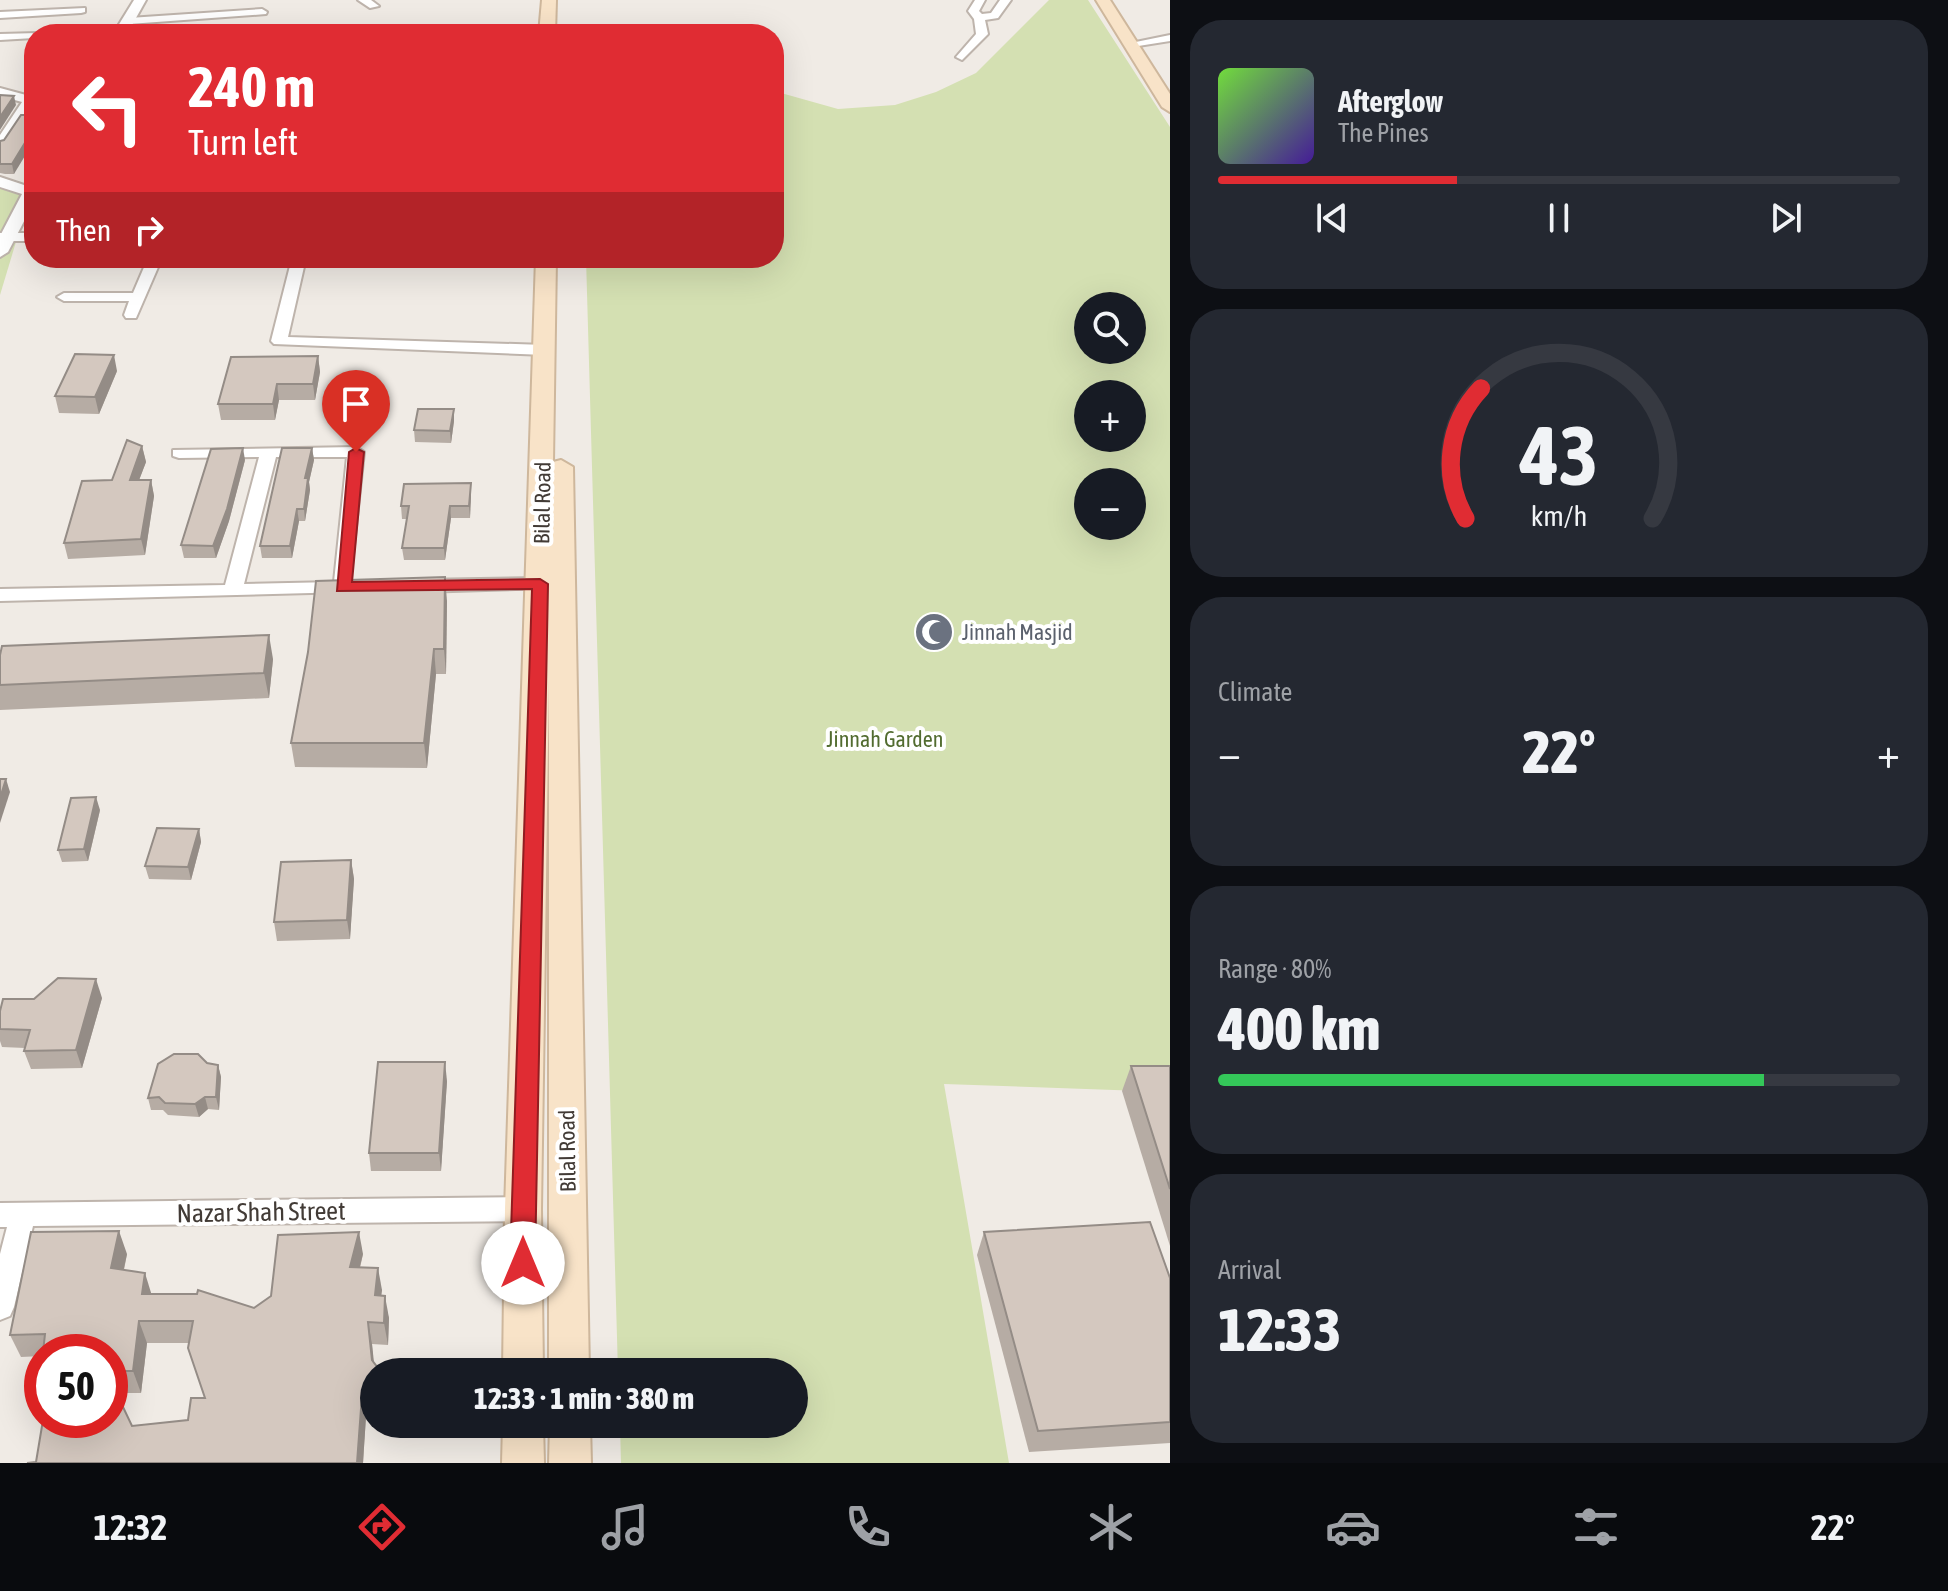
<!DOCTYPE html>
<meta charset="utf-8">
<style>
body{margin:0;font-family:"Asap Condensed",sans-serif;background:#242831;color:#f1f3f6;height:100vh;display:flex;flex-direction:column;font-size:30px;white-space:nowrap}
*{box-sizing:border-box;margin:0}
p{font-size:26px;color:#9ea1a6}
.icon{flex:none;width:44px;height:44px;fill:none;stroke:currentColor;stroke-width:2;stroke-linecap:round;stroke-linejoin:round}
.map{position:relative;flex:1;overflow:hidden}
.drawer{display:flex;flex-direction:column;gap:20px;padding:20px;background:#0d0f14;width:778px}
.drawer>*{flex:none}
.banner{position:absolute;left:24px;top:24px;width:760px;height:244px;border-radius:32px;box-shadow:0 8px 32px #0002;background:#e02c33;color:#fff;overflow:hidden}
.fabs{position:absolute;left:1074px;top:292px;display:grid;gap:16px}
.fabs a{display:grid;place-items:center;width:72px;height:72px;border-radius:50%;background:#171b24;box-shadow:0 8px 32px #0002;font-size:40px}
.speed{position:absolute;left:24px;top:1334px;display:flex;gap:16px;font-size:40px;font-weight:700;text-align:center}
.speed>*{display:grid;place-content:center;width:104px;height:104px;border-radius:50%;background:#171b24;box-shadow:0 8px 32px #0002;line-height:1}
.speed .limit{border:12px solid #d22;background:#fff;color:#111}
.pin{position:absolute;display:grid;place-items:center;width:68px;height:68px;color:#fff;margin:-82px -34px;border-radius:50% 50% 50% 0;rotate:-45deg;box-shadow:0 0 8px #0007}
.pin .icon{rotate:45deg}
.me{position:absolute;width:88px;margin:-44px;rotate:0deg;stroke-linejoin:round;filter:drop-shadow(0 0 6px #0008)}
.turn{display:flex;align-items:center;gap:28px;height:168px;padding:0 32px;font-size:36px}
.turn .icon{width:104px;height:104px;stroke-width:2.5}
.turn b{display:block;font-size:56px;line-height:68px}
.then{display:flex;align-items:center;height:76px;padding:0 32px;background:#0003;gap:16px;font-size:30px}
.big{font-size:60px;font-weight:800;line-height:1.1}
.drawer .card{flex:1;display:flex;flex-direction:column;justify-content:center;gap:12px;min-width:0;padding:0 28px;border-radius:32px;background:#242831}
.drawer .dial{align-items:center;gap:0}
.dial svg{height:208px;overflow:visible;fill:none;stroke:#363941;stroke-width:7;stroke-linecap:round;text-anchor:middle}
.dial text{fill:#f1f3f6;stroke:none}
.song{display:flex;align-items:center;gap:24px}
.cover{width:96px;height:96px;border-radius:12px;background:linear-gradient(135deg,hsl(100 70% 55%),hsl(260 70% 35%))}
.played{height:8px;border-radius:4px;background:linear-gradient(90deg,#e02c33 35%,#363941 35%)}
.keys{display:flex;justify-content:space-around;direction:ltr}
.heat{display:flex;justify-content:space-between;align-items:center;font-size:44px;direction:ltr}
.charge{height:12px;border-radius:6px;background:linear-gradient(90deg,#34c759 80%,#363941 0)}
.trip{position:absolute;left:360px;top:1358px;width:448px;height:80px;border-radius:40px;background:#171b24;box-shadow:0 8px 32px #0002;font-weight:800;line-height:80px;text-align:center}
.menu{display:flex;height:128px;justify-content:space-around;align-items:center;background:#090b0e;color:#9ea1a6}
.menu .icon{width:56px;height:56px}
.menu .on{color:#e02c33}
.menu b{font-size:36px;color:#f1f3f6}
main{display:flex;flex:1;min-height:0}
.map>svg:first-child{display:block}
</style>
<main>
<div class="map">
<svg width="1170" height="1463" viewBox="0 0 1170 1463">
<rect width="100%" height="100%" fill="#f0ebe5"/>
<g fill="#d4e0b2" fill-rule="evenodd">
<path d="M1049,0H1088L1170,127V1092L944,1084L1009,1463H621L620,1424H794V1372H618L586,258H774V91L838,109L895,105L936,92L976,73ZM1088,306H1132V350H1088ZM1088,394H1132V438H1088ZM1088,482H1132V526H1088Z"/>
<path d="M0,182L31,192L0,295Z"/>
</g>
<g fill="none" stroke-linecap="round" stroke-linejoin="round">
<defs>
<g id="minor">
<path d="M358,0H371L379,6L370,8Z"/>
<path d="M975,0H985L979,11L982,14L991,13L1000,0H1011L998,18L985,20L988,34L962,60L956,57L976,34L974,19L968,11Z"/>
<path d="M85,8V12L81,13L0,18V12Z"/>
<path d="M262,9L267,12L266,14L129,24L124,21L129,18Z"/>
<path d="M128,27V31L124,32L39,34L45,31Z"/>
<path d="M38,33L34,38L0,40V34Z"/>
<path d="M1170,35V41L1132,47L1126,44Z"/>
<path d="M0,88L26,95L34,88V101L4,148L0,149V135L22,102L0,96Z"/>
<rect x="0" y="233" width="34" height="8"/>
<path d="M148,258H162L136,318H126L124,315L129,301H64L57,297L64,293H133Z"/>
<path d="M292,258H306L288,337L545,345L553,350L545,355L274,344L271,341Z"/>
<path d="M356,447L364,452L349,592L0,601V589L225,585L259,457L179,458L173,456V450ZM276,457H347L334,582L244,584Z"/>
<path d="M540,578L549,584L546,588L420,592L411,586L420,580Z"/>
<path d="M523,1197L532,1201L536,1209L532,1217L523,1221L33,1226L14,1307L10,1316L0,1320V1254L7,1227H0V1203Z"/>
</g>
<g id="tertiary">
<path d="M134,0H146L127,34H113Z"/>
<path d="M0,177L27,186L34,182V202L8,252L0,257V236L22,194L0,187Z"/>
</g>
<g id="secondary">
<path d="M542,0H556L555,34H539Z"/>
<path d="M1096,0H1110L1170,94V112L1162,107Z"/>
<path d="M536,258H556L553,462L561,460L573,467L589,1372H549V680L541,1209L543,1372H503L505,1209Z"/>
<path d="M503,1424H543L544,1463H502Z"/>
<path d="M550,1424H590L591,1463H549Z"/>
</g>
</defs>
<use href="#minor" stroke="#beb4ac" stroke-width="4"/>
<use href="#tertiary" stroke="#beb4ac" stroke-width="4"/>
<use href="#secondary" stroke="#ceb79c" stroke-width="4"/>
<use href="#minor" fill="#fff" fill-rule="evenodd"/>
<use href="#tertiary" fill="#fff" fill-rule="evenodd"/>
<use href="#secondary" fill="#f8e3c8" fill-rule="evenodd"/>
</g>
<g fill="#b6aca4" fill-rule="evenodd">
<path d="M21,115L14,174H5L0,173V141L4,140Z"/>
<path d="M318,356L320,372L315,400H279L275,420H221L218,404Z"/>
<path d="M117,371L99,414L59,413L55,396Z"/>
<path d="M454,421L451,443L415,442L414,430Z"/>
<path d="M142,446L146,462L139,480H151L154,496L145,555L68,559L64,543L112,480Z"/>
<path d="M312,448L314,460L309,482L310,490L305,521H299L292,558H262L260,546Z"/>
<path d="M245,460L229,521L216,558H184L181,545Z"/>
<path d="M471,483L470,518H451L445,560H404L402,548L407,519H402L401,506Z"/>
<path d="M447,601L446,674H436L427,768L295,767L291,743Z"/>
<path d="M0,655L273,659L269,698L0,710Z"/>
<path d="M100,810L88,861L62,862L58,850Z"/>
<path d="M199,829L201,842L191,880L149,879L145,866Z"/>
<path d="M351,860L354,879L350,939L277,941L274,922Z"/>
<path d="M102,998L82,1068L31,1069L24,1051L25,1048L2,1047L0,1041V1011Z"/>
<path d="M207,1063L218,1065L221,1077L219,1110L208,1109L199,1117L168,1115L163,1110H151L148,1098Z"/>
<path d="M1131,1066H1170V1246L1122,1091Z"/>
<path d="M447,1081L441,1171H371L369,1153Z"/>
<path d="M984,1232L1170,1278V1443L1029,1452L977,1255Z"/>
<path d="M127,1254L124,1270L152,1294L254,1308L363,1254L360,1268L382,1290L381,1296L389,1318L388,1345L372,1344L374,1372V1417L366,1416L363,1463H27L36,1462L110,1420V1352H42V1356L21,1357L10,1335ZM147,1343H189L205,1398L188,1420L132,1426L114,1407V1393H141Z"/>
</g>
<g fill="#948c86">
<path d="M14,96L16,105L0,130V117Z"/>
<path d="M34,128V141L14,174L12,164Z"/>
<path d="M114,355L117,371L99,414L95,397Z"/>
<path d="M318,356L320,372L315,400L313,384Z"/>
<path d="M277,384L279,400L275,420L273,404Z"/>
<path d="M454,409V421L451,443L450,431Z"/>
<path d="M142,446L146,462L133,496L130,480Z"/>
<path d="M243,448L245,460L229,521L216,558L213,546Z"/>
<path d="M312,448L314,460L309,482L310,490L305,521L304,509L305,478Z"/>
<path d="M151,480L154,496L145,555L141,539Z"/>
<path d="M471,483V496L470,518L469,506Z"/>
<path d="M450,506L451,518L445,560L444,548Z"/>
<path d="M297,509L299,521L292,558L290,546Z"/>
<path d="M445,577L447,601L446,674L444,649Z"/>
<path d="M269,635L273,659L269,698L264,673Z"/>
<path d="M434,649L436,674L427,768L424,743Z"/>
<path d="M6,779L10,792L0,823V798Z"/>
<path d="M96,797L100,810L88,861L84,849Z"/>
<path d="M199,829L201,842L191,880L188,867Z"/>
<path d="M351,860L354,879L350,939L347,920Z"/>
<path d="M96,979L102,998L82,1068L76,1050Z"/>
<path d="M445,1062L447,1081L441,1171L439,1153Z"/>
<path d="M218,1065L221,1077L219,1110L216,1097Z"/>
<path d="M205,1097L208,1109L199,1117L195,1104Z"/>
<path d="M119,1231L127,1254L119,1291L111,1268Z"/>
<path d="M359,1232L363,1254L354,1290L350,1267Z"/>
<path d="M378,1268L382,1290L378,1317L375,1295Z"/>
<path d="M145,1273L152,1296L142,1294Z"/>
<path d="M385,1296L389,1318L388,1345L384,1323Z"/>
<path d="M139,1321L147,1343L141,1393L133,1371Z"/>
<path d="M368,1322L372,1344L375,1372L372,1360Z"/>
<path d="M110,1384L114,1393L113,1427L110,1419Z"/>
<path d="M362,1395L366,1416L363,1463H357Z"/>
</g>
<g fill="#d4c8bf" stroke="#948c86" stroke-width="2">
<path d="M0,95L14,96L0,117Z"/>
<path d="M21,115H34V128L12,164H0V141L4,140Z"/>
<path d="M75,354L114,355L95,397L55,396Z"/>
<path d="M318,356L313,384H277L273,404H218L231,357Z"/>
<path d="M418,409H454L450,431L414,430Z"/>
<path d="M127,440L142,446L130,480H151L141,539L64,543L82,481L112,480Z"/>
<path d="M243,448L227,509L213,546L181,545L211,449Z"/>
<path d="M282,448H312L305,478H308L304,509H297L290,546H260Z"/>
<path d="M471,483L469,506H450L444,548H402L409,506H401L404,484Z"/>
<path d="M445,577L444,649H434L424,743H291L308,652L316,581Z"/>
<path d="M269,635L264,673L0,685V655L2,646Z"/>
<path d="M0,779H6L0,798Z"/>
<path d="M96,797L84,849L58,850L71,798Z"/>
<path d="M157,828L199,829L188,867L145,866Z"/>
<path d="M351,860L347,920L274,922L281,862Z"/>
<path d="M58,978L96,979L76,1050L24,1051L30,1030L0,1029V1011L3,999H34Z"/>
<path d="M174,1054H198L207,1063L218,1065L216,1097H205L195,1104L165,1103L159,1097L148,1098L158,1064Z"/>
<path d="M378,1062H445L439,1153H369Z"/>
<path d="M1131,1066H1170V1189Z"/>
<path d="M1150,1222L1170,1278V1422L1038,1431L984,1232Z"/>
<path d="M119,1231L111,1268L145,1273L142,1294H197L198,1290L254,1308L271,1296L278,1235L359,1232L350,1267L378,1268L375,1295L385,1296L384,1323L368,1322L372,1360L381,1372H374V1396L362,1395L357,1463H27L36,1462L43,1420H110V1406L123,1407L132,1426L188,1420L191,1398H205L188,1348L193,1321H139L133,1371H110V1352H43L45,1334L10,1335L31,1232Z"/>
</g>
<path fill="#e02c33" stroke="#921d21" stroke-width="2" d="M356,448L364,452L352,582L540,579L548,584L535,1263L531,1271L523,1274L514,1271L510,1263L532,589L337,591L349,452Z"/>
<defs>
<symbol id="mosque-disc" viewBox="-11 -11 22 22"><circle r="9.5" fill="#6b7280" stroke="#fff"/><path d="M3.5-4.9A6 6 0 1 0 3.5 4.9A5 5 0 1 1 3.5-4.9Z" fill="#fff"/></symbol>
</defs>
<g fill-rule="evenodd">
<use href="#mosque-disc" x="912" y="610" width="44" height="44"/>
</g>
<g text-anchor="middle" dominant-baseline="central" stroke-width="8" stroke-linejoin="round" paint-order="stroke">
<g font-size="22" fill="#423b36" stroke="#fff">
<text transform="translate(542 503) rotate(-89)">Bilal Road</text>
<text transform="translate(567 1151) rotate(-91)">Bilal Road</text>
</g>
<g font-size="22" fill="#5b616d" stroke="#fff" text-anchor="start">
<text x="962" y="632">Jinnah Masjid</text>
</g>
<g font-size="22" fill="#526c30" stroke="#fff">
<text x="885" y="739">Jinnah Garden</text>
</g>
<g font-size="26" fill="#423b36" stroke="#fff">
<text transform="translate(261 1212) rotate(-1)">Nazar Shah Street</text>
</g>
</g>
</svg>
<div class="fabs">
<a><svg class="icon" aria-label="search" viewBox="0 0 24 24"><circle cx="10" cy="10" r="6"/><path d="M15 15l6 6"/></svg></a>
<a>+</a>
<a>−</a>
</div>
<div class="speed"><div class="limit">50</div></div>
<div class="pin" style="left:356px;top:452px;background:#d93025"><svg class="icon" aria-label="arrive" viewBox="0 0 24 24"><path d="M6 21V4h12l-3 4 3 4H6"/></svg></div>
<svg class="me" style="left:523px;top:1263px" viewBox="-20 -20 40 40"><circle r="19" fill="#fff"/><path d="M0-13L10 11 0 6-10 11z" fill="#e02c33"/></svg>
<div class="trip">12:33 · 1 min · 380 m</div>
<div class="banner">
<div class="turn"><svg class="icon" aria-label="left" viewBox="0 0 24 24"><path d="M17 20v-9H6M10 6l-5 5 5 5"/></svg><div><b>240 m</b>Turn left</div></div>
<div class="then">Then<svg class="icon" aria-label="right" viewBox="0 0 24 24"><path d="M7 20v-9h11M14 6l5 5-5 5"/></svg></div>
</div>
</div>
<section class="drawer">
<div class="card">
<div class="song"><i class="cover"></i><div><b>Afterglow</b><p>The Pines</p></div></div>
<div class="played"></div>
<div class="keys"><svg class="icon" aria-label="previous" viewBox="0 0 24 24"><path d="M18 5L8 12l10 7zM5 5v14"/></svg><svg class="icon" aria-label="pause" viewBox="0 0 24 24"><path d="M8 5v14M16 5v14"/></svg><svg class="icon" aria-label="next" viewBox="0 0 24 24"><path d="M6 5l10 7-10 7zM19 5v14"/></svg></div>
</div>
<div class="card dial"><svg viewBox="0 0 100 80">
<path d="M14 69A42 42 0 1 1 86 69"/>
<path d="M14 69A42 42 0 0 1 20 19" stroke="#e02c33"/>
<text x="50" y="56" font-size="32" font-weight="700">43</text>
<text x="50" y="72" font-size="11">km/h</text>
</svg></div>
<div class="card"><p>Climate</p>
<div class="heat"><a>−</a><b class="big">22°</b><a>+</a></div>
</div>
<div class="card"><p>Range · 80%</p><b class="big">400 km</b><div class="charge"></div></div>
<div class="card"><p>Arrival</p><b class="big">12:33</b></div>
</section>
</main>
<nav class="menu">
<b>12:32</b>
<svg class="icon on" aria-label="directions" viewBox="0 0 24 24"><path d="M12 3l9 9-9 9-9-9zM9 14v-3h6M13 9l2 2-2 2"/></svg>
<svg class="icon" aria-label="music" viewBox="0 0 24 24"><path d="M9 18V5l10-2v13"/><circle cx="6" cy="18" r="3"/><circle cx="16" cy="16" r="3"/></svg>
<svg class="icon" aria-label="phone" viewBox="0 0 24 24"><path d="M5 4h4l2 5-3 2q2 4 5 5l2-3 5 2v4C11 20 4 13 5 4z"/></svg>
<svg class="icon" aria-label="climate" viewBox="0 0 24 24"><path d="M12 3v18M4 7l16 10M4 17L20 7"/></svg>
<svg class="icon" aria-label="car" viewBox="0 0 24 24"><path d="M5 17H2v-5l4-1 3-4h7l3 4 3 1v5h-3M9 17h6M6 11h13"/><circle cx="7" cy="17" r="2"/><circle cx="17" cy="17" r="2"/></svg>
<svg class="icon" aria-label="filters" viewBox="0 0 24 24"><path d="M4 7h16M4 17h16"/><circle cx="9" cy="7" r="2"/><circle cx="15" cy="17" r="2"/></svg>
<b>22°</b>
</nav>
